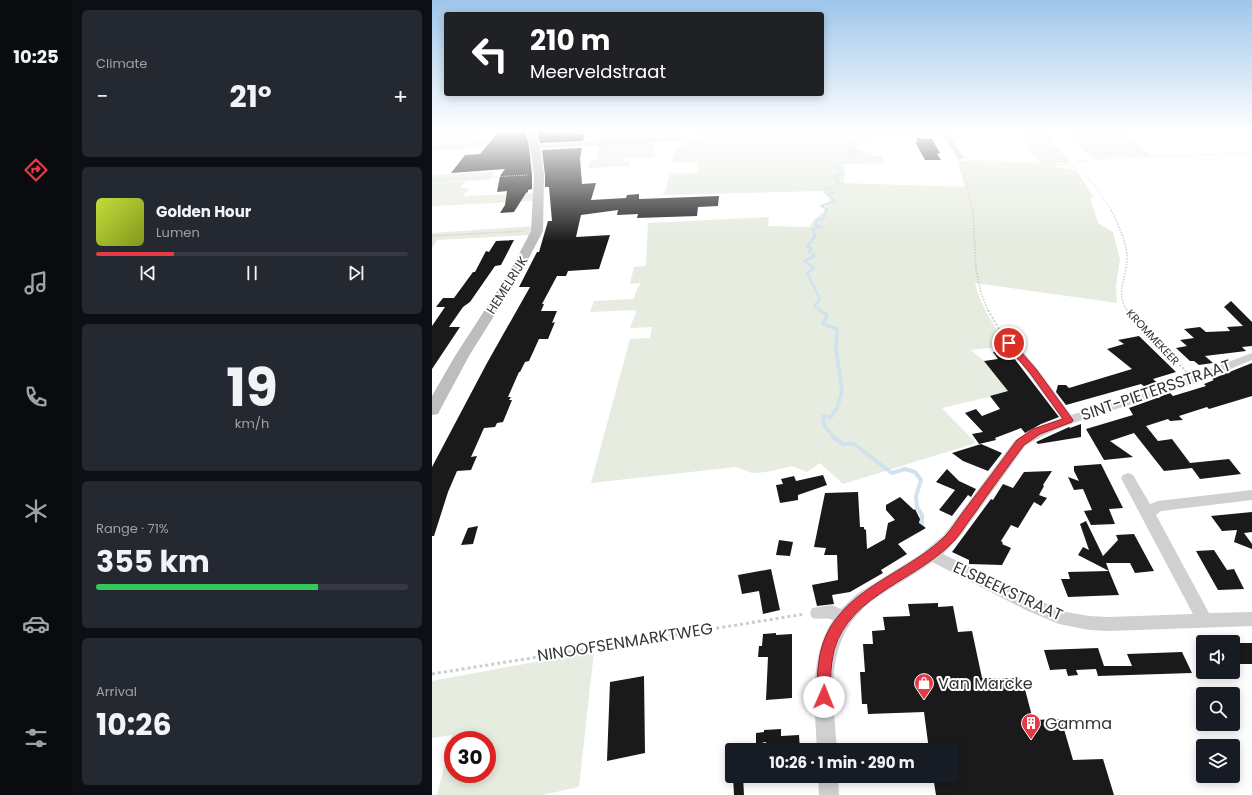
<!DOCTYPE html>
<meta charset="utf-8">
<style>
body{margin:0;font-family:Poppins,sans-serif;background:#242831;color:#f1f3f6;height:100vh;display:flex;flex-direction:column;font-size:15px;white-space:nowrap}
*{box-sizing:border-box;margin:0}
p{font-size:13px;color:#9ea1a6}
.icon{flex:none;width:22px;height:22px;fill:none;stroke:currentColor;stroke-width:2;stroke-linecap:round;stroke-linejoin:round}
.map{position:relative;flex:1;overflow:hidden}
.details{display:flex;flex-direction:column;gap:10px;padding:10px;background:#0d0f14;width:360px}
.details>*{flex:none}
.guide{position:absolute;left:12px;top:12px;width:380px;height:84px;border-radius:4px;box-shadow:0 2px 10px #0003;background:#202124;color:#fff;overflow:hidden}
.tools{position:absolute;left:764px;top:635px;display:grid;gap:8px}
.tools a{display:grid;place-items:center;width:44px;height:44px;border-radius:4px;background:#171b24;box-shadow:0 2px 10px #0003;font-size:20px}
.speed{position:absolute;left:12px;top:731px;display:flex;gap:8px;font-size:20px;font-weight:700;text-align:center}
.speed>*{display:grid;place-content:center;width:52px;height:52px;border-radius:50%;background:#171b24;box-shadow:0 2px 10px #0003;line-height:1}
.speed .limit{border:6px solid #d22;background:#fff;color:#111}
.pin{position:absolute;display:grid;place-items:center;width:34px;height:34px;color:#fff;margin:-17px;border:2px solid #fff;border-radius:50%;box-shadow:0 1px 4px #0007}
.me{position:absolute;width:44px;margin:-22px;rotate:1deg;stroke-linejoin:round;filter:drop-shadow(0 0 3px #0008)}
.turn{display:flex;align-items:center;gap:14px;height:84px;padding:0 20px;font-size:18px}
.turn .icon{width:52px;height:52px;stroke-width:2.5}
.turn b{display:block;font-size:28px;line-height:34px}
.big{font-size:30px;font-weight:700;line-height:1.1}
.details .widget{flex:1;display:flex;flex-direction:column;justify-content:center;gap:6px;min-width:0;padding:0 14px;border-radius:6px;background:#242831}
.details .dial{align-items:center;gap:0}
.dial b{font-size:52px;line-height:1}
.song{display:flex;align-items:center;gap:12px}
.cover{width:48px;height:48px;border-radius:6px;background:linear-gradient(135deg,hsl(70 70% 55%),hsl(70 70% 35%))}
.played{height:4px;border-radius:2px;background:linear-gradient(90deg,#e63946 25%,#363941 25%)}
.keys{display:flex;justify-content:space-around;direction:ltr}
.heat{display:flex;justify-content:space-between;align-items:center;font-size:22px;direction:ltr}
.charge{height:6px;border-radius:3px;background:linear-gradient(90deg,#34c759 71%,#363941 0)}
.trip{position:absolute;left:293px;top:743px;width:234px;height:40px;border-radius:4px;background:#171b24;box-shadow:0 2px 10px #0003;font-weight:700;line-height:40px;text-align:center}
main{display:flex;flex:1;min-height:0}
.menu{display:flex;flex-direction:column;width:72px;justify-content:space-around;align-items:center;background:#090b0e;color:#9ea1a6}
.menu .icon{width:28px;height:28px}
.menu .on{color:#e63946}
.menu b{font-size:18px;color:#f1f3f6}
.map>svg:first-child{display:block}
</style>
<main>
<nav class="menu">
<b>10:25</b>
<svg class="icon on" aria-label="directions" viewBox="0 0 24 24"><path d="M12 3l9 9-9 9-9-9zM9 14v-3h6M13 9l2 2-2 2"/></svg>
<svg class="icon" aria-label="music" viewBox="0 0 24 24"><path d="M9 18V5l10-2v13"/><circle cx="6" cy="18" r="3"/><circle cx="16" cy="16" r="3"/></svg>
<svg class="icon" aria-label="phone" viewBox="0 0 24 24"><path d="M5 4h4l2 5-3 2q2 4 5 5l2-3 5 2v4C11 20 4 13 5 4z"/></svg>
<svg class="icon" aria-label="climate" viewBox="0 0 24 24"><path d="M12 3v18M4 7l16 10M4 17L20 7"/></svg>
<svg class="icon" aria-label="car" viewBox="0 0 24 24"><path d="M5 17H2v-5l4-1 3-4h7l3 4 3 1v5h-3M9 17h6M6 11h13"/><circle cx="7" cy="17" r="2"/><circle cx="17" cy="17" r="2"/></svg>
<svg class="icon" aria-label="filters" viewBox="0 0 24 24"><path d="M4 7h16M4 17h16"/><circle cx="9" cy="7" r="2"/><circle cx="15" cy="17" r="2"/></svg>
</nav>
<section class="details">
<div class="widget"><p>Climate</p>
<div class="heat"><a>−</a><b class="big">21°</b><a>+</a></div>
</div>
<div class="widget">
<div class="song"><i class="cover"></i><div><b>Golden Hour</b><p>Lumen</p></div></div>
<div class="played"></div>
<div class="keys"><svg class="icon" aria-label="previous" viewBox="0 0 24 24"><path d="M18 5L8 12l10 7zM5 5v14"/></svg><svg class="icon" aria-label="pause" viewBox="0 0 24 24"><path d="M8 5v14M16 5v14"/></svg><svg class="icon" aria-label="next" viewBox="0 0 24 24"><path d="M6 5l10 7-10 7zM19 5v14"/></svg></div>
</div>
<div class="widget dial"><b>19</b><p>km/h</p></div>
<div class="widget"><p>Range · 71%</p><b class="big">355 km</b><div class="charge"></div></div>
<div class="widget"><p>Arrival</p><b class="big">10:26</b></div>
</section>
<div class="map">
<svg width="820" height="795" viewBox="0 0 820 795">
<rect width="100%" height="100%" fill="#fff"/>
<g fill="#e6ecdf" fill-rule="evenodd">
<path d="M0,130H9L10,132L46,130L43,142L56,141L50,148L0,151Z"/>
<path d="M168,130H246V138L234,139L233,137L213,138L211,140L163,143Z"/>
<path d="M280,130H508L513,136L442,138L434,141L423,142L421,145L422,148L442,156H449L453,163L413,164L412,166L413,174L411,183L533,187L525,161L624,165V167L644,170L662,197H658L666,223L681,232L688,259L684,286L685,303L543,283C550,309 561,325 577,346L539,350L552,361L578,392L510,408L544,443L411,484L388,463L375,472L360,466L335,472L320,473L304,467L159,483L198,339L218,338L220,327L198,328L204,312L203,310L158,312L162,301L202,299L204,291L209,283L198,284L202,267L214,266L216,223L337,217L336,226L378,227L380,222L392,211L398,198L389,191L232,195L238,174L265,173L266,162L240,163L244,148H248L251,139L266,138L267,132Z"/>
<path d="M584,130H610L638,163H608Z"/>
<path d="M633,130H692L719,156L660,158Z"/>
<path d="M222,141L223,157L192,158V161H197V166L156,168L158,161L165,160L166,144Z"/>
<path d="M62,172L58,180L34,181L28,188H37L31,196L102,193V201L0,206V175Z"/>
<path d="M103,226L98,235L5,240L0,248V233Z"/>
<path d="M162,651L147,787L110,795H5L20,735L0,738V681ZM21,740H55V774H21Z"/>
</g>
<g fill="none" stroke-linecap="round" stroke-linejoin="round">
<path stroke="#cfe2ee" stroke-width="2" d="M394,211L395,209L389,206L403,201L396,194L401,193L393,189L402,187L406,183V179L402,177L404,175L411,174L403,166L418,160L425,152L415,149L416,147L424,145L420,142H435L437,137L432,134V131L429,130"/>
<path stroke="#cfe2ee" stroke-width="2.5" d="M390,311L382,306L388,299L375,273L382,268L372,261L383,256L377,252L380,248L375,247L383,236L381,229L390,227L384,225V220L391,219L395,210"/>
<path stroke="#cfe2ee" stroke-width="3.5" d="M388,310L395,315L391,324L405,329L404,348L410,392L405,408L399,417L391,416L392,425L402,438"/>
<path stroke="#cfe2ee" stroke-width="4" d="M401,437L411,444H422L460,473L473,469L483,472L489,480L484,496L485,507L490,515V526"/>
</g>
<g fill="#1a1a1a">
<path d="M68,130H93L97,147L100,175V189L96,190V192L94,193L82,212L68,213L73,205L75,191L65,192L68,176L73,169L19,173L33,155L48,154Z"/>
<path d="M104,130H120V133L140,131L139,134H153L151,141L108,143Z"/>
<path d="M484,138L500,139L508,153L505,154L509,160H493L483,142H486Z"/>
<path d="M150,148L148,158L150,184L164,183L159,200L194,198L195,195L207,194V199L287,196L286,206L266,207L265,216L205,218L206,214L185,215L186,210L149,215L144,237L178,235L167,269L136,271L134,276H125L110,304H112L109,311H125L120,323L123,322L116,339H107L97,361L93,362L88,372H87L76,397H79L77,400H80L71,422L65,423L63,427L52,428L39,457L45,456L39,470L25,471L16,492L2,536H0V467L55,363L98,287H87L105,252H107L116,221H120L117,187H113V175L110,150Z"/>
<path d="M82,240L69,265L63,266L38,302L31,307L17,327H28L0,369V326L13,307H4L11,298H22L41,272H43L54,251L57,252L64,241Z"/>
<path d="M799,301L820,322V346L810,347L814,351L773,356L781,363L767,365L762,361H758L744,348L755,346L748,340L762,338L752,329L768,327L774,332L798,331L795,327L811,326L792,307Z"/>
<path d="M707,336L744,372L721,379L729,386L717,390L709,384L634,405L624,392L626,385H634L637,388L700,369L675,349L692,344L686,340Z"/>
<path d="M575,349L627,417L609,424L593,433L589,428L563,438L564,440L547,444L540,434L551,432L533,413L544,409L550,416L568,409L558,396L576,391L552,361L566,359L561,352Z"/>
<path d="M820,363V396L777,409L775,407L747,416L751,420L738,421L736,419L714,426L726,441L740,439L758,463L797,459L809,474L768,479L760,468L732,471L702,433L678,441L701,457L672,460L654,429L701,415L697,408L725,398H728L727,397L738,393L741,396L774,386L772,384L782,380L780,379Z"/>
<path d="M649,424V437L606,444L604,442L637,427L638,428Z"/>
<path d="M549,444L570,453L556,471L531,461L520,453Z"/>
<path d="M669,464L691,508L677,509L683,524L659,525L652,511L660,510L651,489L642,490L636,477L647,481L642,471V466Z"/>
<path d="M515,469L527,481L544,489L539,497L536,495L520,516L507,510L523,490L504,482Z"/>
<path d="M620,471L611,485L612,486L607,495L615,498L609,506L602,502L586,528L579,525L569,541L571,543L570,544L579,548L570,565L537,564V560L520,552L559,499L561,500L571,484L581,488L592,472Z"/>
<path d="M391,475L395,485L366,495V500L348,503L344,485L351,484L349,479L362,476L364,481Z"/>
<path d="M426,492L428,527H432V529L434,530L435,549L453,539L456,523L463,520L454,510V505L468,497L482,510L483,509L488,519L487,523L494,528L466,544L475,554L449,570L451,573L418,592L400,595L402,604L385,606L380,585L406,580L405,555H392L394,548L382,547L393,493Z"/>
<path d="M820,512V532L812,533L820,544V549L802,542L805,530L790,531L779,516Z"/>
<path d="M654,521L671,556L686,540L684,535L702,534L722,571L703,573L698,563H674L677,571L646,555L651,547L657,550L648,524Z"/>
<path d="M46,526L41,544L29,545L36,528Z"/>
<path d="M347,540L361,542L358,556L344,555Z"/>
<path d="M782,550L795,570L802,569L812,589L786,590L764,551Z"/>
<path d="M339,569L348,610L331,614L327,591L310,594L306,575Z"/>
<path d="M677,571L687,595L636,597L629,579H638L636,572Z"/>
<path d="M506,603V607L521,606L526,632L540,631L550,678H590L601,720L629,719L641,760L671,759L682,795H504L501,776H520V750H497L492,712L436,714L435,704H430L428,672H433L431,644H441L440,631L453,630L451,617L478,616L476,604Z"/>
<path d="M344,633V635L360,634V698L334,700L336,657H326L327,646H330L331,634Z"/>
<rect x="801" y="643" width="19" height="21"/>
<path d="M666,648L672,666H700L695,654L750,652L760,673L666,676L664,669L644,670L646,675L636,676L634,669L618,670L612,650Z"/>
<path d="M212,676L213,753L175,761L178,682Z"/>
<path d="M349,729V736L367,735L368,750H334V742L324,744V733L332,732V730Z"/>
<path d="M301,776H311L312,795H302Z"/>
</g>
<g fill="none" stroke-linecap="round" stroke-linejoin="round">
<g stroke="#cdcdcd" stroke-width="1" stroke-dasharray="1 1" stroke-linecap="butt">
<path d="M537,160L640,165L661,183L680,211"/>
<path d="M530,165L541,211"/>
<path d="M640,165L649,161L669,159L820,153"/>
<path d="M0,180L96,175"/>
</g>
<g stroke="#cdcdcd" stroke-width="1.5" stroke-dasharray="1.5 1.5" stroke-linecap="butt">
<path d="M541,210L544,269L549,293L556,311"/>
<path d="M679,210C686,224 693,238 695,254C697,274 681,294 696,311"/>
<path d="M0,236L93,231"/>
</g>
<g stroke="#cdcdcd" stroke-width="2" stroke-dasharray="2 2" stroke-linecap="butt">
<path d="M556,310L571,336"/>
<path d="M695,310L721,339L755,372"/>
</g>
<path stroke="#cdcdcd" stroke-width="3" stroke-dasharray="3 3" stroke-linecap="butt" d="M0,674L373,614"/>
<g fill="#d0d0d0" fill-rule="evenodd">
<path d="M508,130H514L532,158L530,159H526Z"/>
<path d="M248,137L250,138V140L103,149L100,147L103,145Z"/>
<path d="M577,340C589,343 629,401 639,415L728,388L820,353V360C787,374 754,387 720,398C677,412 632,422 593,446L529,535L511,554L608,601L634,612L657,616L677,617L761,614L689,478L691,475L696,473L701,475L718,504L726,501L820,490V500L729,511L724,515L777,613L820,612V626L677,631L657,630L627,624L596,611L500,562C480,577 456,588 436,604C391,642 401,697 405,750H385C383,708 376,657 401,620C395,617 387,620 380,618L378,613L380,608L400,605L409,609L425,594L489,554L512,535L583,440L610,425L629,418L588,362L572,343Z"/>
<path d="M386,776H406L407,795H387Z"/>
</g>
<path fill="#bdbdbd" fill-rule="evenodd" d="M94,130H102L108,147L112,175L111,231L90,271L37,356L8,410L6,414L0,415V396L23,356L78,271L99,231L102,175L98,147Z"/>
</g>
<linearGradient id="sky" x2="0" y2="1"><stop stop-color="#9ec6ea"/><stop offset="0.54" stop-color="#fff"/><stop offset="1" stop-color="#fff" stop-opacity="0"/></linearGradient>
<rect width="820" height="242" fill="url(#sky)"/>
<path fill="#e63946" stroke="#96252e" d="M577,341L580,342L604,369L641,420L640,422L608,434L592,445C575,468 558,491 542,514C534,524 527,537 518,545C479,583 408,599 400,661C398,673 399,685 398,697L396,702L392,704L387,702L385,697C385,685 385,673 387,661C396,593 467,579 510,539C519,531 526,518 534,508C551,486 568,463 585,440L601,429L631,419L598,373L572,343Z"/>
<defs>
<symbol id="shop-pin" viewBox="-11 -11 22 30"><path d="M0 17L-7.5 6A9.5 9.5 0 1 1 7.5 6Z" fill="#e63946" stroke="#fff"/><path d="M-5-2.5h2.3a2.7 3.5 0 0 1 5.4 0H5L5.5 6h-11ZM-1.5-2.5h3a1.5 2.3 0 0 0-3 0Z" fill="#fff"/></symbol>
<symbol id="building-pin" viewBox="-11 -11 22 30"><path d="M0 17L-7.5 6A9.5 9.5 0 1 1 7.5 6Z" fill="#e63946" stroke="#fff"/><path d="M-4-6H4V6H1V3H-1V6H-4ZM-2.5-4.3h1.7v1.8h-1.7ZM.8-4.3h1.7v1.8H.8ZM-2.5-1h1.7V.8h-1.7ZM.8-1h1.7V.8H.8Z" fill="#fff"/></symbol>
</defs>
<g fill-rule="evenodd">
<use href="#shop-pin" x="481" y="672" width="22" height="30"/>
<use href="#building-pin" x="588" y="712" width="22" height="30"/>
</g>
<g text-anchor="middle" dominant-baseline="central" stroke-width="4" stroke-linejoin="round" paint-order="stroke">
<g font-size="11" fill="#333" stroke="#fff">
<text transform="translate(721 337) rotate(47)">KROMMEKEER</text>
</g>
<g font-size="13" fill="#333" stroke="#fff">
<text transform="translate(75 285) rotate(-58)">HEMELRIJK</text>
</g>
<g font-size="16" fill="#333" stroke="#fff">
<text transform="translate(724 390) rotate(-19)">SINT-PIETERSSTRAAT</text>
<text transform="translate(576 591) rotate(25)">ELSBEEKSTRAAT</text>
<text transform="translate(193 642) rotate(-9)">NINOOFSENMARKTWEG</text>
</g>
<g font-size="16" fill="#333" stroke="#fff" text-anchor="start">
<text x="506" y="683">Van Marcke</text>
<text x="613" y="723">Gamma</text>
</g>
</g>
</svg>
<div class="tools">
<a><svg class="icon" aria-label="sound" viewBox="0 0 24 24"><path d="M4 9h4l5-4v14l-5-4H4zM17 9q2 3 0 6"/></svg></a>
<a><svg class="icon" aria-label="search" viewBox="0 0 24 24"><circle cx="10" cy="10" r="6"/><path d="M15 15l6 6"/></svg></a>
<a><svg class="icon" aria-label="layers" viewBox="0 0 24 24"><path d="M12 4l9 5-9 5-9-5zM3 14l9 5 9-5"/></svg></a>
</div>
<div class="speed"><div class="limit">30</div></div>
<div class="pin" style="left:577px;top:343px;background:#d93025"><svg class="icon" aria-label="arrive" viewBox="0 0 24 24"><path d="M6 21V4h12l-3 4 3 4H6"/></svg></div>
<svg class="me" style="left:392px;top:697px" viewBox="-20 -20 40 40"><circle r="19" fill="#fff"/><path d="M0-13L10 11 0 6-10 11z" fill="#e63946"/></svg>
<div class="trip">10:26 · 1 min · 290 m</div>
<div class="guide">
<div class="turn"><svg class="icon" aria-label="left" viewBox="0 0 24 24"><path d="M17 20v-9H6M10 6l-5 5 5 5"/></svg><div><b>210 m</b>Meerveldstraat</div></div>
</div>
</div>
</main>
